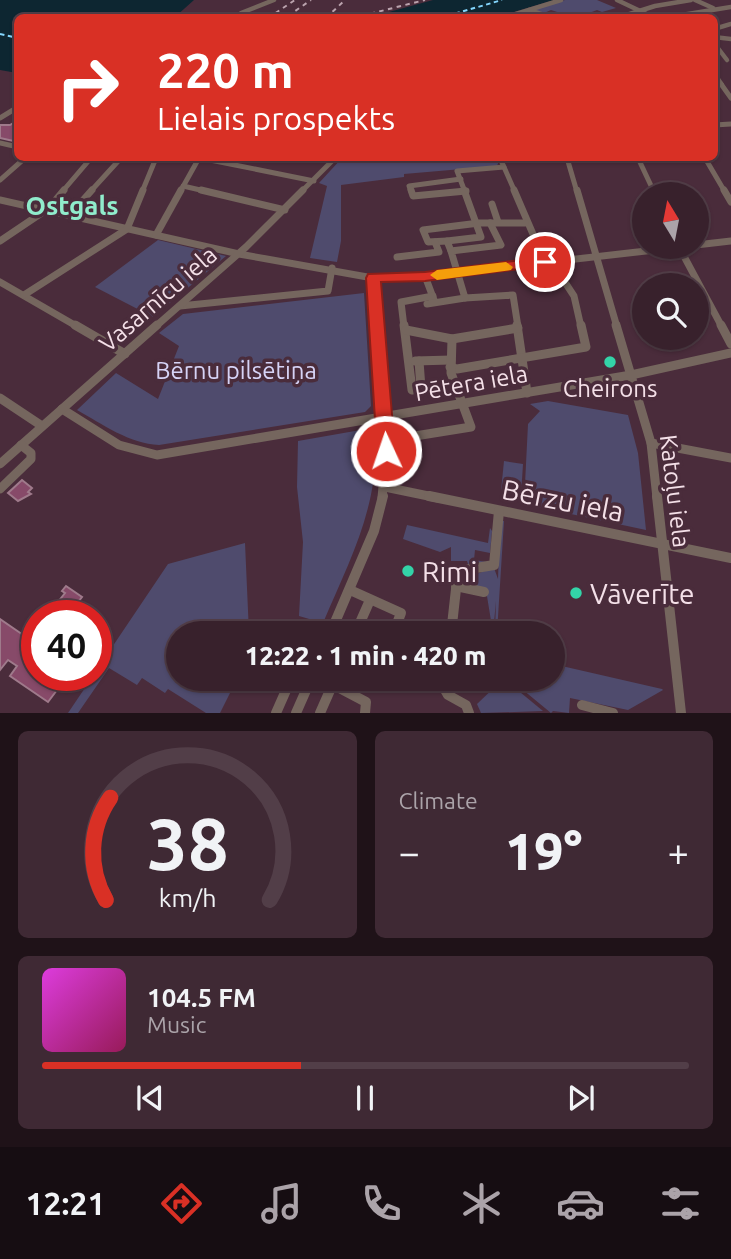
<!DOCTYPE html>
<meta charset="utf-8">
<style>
body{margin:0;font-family:Ubuntu,sans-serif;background:#3f2934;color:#f1f3f6;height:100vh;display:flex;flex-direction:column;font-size:26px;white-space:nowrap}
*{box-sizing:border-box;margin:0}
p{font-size:23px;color:#aba3a9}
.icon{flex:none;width:38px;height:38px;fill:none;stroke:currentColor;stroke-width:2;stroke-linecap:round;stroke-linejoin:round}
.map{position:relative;height:713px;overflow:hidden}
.sheet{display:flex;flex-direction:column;gap:18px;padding:18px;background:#1f1218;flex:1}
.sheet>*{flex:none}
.banner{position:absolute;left:14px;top:14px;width:704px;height:147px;border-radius:10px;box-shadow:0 2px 5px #0004,0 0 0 2px #523e48;background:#d93025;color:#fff;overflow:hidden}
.needle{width:46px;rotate:350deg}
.tools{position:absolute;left:632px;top:182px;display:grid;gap:14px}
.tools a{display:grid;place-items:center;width:77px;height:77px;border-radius:50%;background:#38212c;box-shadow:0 2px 5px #0004,0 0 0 2px #523e48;font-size:35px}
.speed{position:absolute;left:21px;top:600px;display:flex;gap:14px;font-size:35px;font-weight:700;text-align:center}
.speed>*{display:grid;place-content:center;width:91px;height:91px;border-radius:50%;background:#38212c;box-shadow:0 2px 5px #0004,0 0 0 2px #523e48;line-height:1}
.speed .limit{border:10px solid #d22;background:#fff;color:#111}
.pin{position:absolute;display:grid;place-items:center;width:60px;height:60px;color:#fff;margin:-30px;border:4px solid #fff;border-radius:50%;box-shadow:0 2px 7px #0007}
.me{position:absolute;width:77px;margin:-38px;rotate:357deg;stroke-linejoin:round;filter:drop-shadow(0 0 5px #0008)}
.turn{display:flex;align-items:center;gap:24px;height:147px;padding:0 28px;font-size:32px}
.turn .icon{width:91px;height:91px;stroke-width:2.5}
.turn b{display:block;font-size:49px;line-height:60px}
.big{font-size:52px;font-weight:800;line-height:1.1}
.sheet .card{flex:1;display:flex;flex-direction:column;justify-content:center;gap:10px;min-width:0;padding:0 24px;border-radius:10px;background:#3f2934}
.sheet .dial{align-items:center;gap:0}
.dial svg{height:182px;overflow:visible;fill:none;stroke:#523e48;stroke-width:7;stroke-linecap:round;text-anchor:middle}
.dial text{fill:#f1f3f6;stroke:none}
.song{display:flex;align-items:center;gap:21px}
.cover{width:84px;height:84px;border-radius:10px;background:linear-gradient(135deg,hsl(300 70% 55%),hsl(330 70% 35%))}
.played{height:7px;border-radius:4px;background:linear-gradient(90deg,#d93025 40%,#523e48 40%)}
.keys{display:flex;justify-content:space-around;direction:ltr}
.heat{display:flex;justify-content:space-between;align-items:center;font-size:38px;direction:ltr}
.sheet .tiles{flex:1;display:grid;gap:18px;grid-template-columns:1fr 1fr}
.card:last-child{grid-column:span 2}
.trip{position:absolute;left:166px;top:621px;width:399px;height:70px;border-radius:35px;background:#38212c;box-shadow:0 2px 5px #0004,0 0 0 2px #523e48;font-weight:800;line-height:70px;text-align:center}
.menu{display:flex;height:112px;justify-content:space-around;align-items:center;background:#160d12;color:#aba3a9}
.menu .icon{width:49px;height:49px}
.menu .current{color:#d93025}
.menu b{font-size:32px;color:#f1f3f6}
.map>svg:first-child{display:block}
</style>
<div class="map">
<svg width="731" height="713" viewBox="0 0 731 713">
<rect width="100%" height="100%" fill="#4a2c3b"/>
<g fill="#4f4b6d">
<path d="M565,0H597L616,8L602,12L597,10L576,18L551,10L544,13L533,10Z"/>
<path d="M342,158H497L499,161L497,166L404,174V177L341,185V241L337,262L310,258L327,186L319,183Z"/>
<path d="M158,240L226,256L153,317L95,287Z"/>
<path d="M364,293L371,406L365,412L159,445C130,444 102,424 77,410L116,373L158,399L179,346L159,333L183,314Z"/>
<path d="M548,401L628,415L638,453L646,530L524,504L528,424L540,411L530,404Z"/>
<path d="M372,428L375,429C381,503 351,557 323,623L299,616L303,542L297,487L298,441Z"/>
<path d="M504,461L523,464L521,495L501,491Z"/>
<path d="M500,521H504L497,633H495L496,601L493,633L486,590L465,583L464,578L494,568L498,579Z"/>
<path d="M407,525L488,543L490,528L492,531L490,553L475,550L474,560L487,562L469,567L467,561H451V547L440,552L403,539Z"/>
<path d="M245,543L249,633L178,634V679H237L220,713H206L168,689L165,693L142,678L137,685L109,668L78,713H68L93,676H96V671L168,564Z"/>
<path d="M553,664L662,689L663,690L628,710L570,698L569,713L553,711L551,713L511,680L553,679Z"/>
<path d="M501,681L509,683L543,711L481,713L477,704Z"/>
</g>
<g fill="#0d2631">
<path d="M0,0H194L175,17L18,18L17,73L0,70Z"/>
<path d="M433,0H554L497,17L367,18Z"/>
</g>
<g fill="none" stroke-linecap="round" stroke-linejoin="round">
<g stroke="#84d7fe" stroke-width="2" stroke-dasharray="4.5 3.5" stroke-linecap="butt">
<path d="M440,18L502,0"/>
<path d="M0,34L18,38"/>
</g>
</g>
<g fill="#874a69" stroke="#9f7a8b" stroke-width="2">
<path d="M18,120V142L0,138V125H10Z"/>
<path d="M22,480L32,488L28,492L31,494L18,501L8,493Z"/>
<path d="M66,586L82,597L67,616H47L65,593L62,591Z"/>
<path d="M0,619L29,639L37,629V655L32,661L37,664V676H54L63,682L48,702L10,676L17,666L8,660L0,670Z"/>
</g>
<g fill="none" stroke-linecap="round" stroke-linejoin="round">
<g stroke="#75665e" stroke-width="4.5">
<path d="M617,0L655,18"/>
<path d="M695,0L713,8"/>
<path d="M529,10L553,18"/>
<path d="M241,13L274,0"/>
<path d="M503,18L561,0"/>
<path d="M617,18L655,6L691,0"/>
<path d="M663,18L731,7"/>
<path d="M714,29L731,24"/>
<path d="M714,37L731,39"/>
<path d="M714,43L727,60"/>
<path d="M714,73L722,85"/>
</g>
<g stroke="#75665e" stroke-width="5">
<path d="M721,84L731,98"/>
<path d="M0,118L18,107"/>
<path d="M714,125L731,124"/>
<path d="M0,143L18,147"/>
<path d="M156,158H171"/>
<path d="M200,158L314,181"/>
<path d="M500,158L515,192"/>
<path d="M567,158L577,192"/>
<path d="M638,158L654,192"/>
<path d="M705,158L725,192"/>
<path d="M0,180L25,158"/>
<path d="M183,186L209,192"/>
<path d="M62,192L91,158"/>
<path d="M90,192L121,158"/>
<path d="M142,192L156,158"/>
<path d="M180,192L199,158"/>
<path d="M301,192L335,158"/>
<path d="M411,192L409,186L461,179"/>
<path d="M455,192L466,191"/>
<path d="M465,192L457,171L504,167"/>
</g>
<g stroke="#75665e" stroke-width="7">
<path d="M201,190L285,210"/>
<path d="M411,190L413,196L466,191"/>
<path d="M514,190L545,262"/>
<path d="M577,190L617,327"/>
<path d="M653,190L655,194"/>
<path d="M724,190L731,202"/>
<path d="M0,200L239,254L373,278L419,277L681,247"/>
<path d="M492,204L498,222"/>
<path d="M69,216L92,190"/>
<path d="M490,223L501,245L451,251L465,298L513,295L518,327"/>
<path d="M156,235L181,190"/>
<path d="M0,241L49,208L64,190"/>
<path d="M447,241L428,242L423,230L479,223H525"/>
<path d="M696,245L731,241"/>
<path d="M679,247L722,327"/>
<path d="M451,251L447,241L481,237L464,190"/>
<path d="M397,257L439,252L435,242"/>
<path d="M551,261L574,296L581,327"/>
<path d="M425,276L434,300"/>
<path d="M373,278L377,327"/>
<path d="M0,282L78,327"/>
<path d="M24,295L127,229L143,190"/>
<path d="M427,304L465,298"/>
<path d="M180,306L328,291L332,268"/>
<path d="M155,327L246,247L303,190"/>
<path d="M404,327L401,302L433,296"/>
</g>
<g stroke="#75665e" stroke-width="9">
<path d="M75,325L125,354"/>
<path d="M377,325L386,451L382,498"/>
<path d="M404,325L412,390L421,388L419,361"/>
<path d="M517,325L527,393"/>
<path d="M616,325L651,443L657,498"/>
<path d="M721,325L731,344"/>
<path d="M406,330L452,339L518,328"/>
<path d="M415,361L451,360"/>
<path d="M450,367L457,369L586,347L581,325"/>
<path d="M0,398L42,426"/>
<path d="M62,409L119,445L157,455L631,375L731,353"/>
<path d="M415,436L471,427L451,373L452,339"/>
<path d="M651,443L731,458"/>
<path d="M0,464L157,325"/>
<path d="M385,487L438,498"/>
<path d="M0,489L31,459V453L21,445"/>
</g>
<g stroke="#75665e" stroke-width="10">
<path d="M429,496L731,558"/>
<path d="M657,496L681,713"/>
<path d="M456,586L484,592"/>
<path d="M350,590L401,613L393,634"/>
<path d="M312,634L316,625L332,631"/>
<path d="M330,634L374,531L383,496"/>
<path d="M355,634L370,600"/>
<path d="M451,634L458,571L494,565L499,511"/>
<path d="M426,679L444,688L445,679"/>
<path d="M332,684L366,702L365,713"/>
<path d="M444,688L448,695L466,705L469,713"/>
<path d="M582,705L613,713"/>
<path d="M276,713L291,679"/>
<path d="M296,713L311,679"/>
<path d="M320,713L335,679"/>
</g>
<g stroke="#bba3ae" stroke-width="2" stroke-dasharray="4.5 4.5" stroke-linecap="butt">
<path d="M288,16L311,0"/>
<path d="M268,18L295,0"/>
<path d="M326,18L345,0"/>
<path d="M353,18L425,0"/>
</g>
</g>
<path fill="#d93025" stroke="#8d1f18" stroke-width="2" d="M545,257L552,262L550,265L425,281L381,282L395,451L392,457L386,459L380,457L377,451L366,278L368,274L425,272Z"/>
<path fill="#f59e0b" d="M506,262L513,267L511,270L437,280L430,275L437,270Z"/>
<g fill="#33d4a8" stroke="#4a2c3b" stroke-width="2.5">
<circle cx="610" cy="362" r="7"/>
<circle cx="408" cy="571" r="7"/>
<circle cx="576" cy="593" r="7"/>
</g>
<g text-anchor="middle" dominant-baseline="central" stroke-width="7" stroke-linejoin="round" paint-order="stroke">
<g font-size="24" fill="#f4e0e8" stroke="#4a2c3b">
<text transform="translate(158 299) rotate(-41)">Vasarnīcu iela</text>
<text transform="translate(471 383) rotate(-10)">Pētera iela</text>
<text transform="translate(675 491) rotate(83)">Katoļu iela</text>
</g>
<g font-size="24" fill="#d6d3f6" stroke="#4a2c3b">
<text x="236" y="370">Bērnu pilsētiņa</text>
</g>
<g font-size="24" fill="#f4e0e8" stroke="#4a2c3b">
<text x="610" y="388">Cheirons</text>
</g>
<g font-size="26" font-weight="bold" fill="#90eccc" stroke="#4a2c3b">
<text x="72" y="205">Ostgals</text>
</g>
<g font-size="28" fill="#f4e0e8" stroke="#4a2c3b">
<text transform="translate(563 500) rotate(11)">Bērzu iela</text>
</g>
<g font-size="28" fill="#f4e0e8" stroke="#4a2c3b" text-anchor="start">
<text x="422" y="571">Rimi</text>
<text x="590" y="593">Vāverīte</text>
</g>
</g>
</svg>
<div class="tools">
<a><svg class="needle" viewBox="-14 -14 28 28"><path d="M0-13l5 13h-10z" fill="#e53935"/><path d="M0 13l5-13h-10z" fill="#aba3a9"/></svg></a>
<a><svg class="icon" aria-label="search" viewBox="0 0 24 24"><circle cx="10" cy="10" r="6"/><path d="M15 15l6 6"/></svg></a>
</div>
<div class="speed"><div class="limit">40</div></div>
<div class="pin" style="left:545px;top:262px;background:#d93025"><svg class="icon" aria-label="arrive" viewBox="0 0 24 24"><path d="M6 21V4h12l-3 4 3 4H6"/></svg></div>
<svg class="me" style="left:386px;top:451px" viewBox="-20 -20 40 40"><circle r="17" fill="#d93025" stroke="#fff" stroke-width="3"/><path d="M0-11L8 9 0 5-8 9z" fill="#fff"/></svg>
<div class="trip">12:22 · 1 min · 420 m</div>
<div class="banner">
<div class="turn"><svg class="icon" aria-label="right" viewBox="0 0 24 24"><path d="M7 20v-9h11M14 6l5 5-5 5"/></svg><div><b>220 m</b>Lielais prospekts</div></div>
</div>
</div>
<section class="sheet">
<div class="tiles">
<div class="card dial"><svg viewBox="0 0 100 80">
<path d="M14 69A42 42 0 1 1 86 69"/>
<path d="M14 69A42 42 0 0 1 16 24" stroke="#d93025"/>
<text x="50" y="56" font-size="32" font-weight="700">38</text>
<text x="50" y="72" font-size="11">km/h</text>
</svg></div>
<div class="card"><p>Climate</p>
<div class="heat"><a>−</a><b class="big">19°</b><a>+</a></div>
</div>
<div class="card">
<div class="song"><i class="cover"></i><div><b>104.5 FM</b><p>Music</p></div></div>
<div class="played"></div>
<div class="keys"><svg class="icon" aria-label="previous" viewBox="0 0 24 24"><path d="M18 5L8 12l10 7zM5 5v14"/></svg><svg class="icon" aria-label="pause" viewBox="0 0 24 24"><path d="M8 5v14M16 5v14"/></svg><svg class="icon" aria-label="next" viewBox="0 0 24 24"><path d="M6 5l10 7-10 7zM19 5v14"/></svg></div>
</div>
</div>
</section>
<nav class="menu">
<b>12:21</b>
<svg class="icon current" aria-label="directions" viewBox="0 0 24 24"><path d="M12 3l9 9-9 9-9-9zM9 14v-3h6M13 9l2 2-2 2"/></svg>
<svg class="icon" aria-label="music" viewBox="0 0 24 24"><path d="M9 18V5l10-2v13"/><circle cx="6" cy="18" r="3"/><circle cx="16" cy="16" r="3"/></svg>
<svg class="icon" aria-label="phone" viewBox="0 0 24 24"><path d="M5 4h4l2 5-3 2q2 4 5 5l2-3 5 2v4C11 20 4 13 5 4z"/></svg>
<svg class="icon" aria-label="climate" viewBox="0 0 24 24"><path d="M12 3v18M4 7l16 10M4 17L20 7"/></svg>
<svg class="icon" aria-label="car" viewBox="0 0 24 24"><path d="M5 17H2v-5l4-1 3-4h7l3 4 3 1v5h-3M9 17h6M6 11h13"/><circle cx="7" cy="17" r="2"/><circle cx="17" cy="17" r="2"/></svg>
<svg class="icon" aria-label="filters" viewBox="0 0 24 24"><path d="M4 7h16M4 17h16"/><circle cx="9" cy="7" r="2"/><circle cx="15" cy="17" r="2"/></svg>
</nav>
